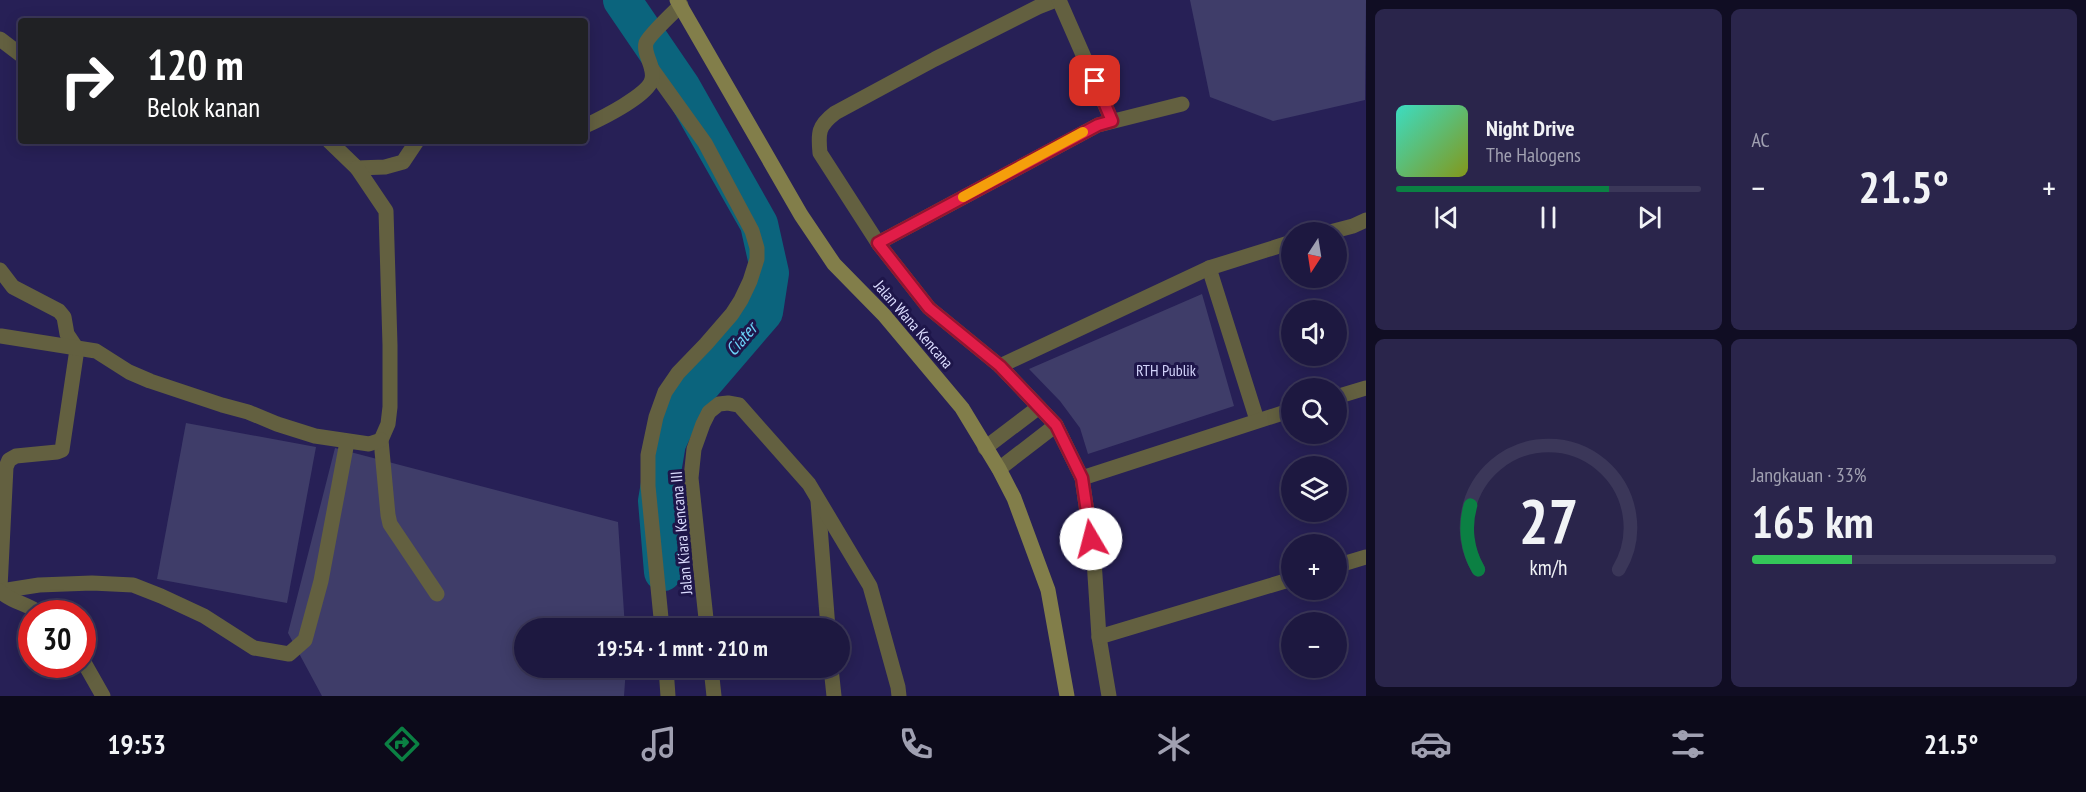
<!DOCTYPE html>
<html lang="id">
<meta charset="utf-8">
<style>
body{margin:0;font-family:"PT Sans Narrow",sans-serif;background:#2a254b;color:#f1f3f6;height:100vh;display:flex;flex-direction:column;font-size:22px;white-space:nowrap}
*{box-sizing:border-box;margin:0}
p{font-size:20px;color:#a0a0b1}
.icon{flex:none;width:33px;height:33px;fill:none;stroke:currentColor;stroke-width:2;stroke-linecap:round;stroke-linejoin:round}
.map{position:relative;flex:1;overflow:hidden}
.sheet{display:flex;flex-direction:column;gap:9px;padding:9px;background:#100d23;width:720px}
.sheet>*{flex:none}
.banner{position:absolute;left:18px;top:18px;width:570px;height:126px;border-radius:6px;box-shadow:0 3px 15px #0003,0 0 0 2px #3b3759;background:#202124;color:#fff;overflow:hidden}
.needle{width:39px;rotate:192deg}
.tools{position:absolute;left:1281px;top:222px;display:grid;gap:12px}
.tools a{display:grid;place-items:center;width:66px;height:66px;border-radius:50%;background:#1d1840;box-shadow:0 3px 15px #0003,0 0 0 2px #3b3759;font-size:30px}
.speed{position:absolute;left:18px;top:600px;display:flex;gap:12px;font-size:30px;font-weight:700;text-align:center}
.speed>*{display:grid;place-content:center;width:78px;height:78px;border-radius:50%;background:#1d1840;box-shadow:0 3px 15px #0003,0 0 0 2px #3b3759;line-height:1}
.speed .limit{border:9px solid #d22;background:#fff;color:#111}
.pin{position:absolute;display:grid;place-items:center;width:51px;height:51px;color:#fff;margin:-26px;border-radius:12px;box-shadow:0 3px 9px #0006}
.me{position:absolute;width:66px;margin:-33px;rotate:352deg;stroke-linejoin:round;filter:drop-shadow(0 0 4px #0008)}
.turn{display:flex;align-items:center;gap:21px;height:126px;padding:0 30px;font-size:27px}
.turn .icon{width:78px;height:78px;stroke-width:2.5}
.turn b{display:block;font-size:42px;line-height:51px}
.big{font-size:45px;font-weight:700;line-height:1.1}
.sheet .tile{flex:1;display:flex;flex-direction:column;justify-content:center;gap:9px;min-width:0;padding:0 21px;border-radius:9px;background:#2a254b}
.sheet .dial{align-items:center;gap:0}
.dial svg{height:156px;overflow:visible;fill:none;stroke:#3b3759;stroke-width:7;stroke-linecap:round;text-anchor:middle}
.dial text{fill:#f1f3f6;stroke:none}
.song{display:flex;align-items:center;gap:18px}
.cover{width:72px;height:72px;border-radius:9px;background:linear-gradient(135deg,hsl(170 70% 55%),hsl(70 70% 35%))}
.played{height:6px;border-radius:3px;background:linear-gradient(90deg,#0b8043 70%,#3b3759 70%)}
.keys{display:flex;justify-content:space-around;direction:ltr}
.heat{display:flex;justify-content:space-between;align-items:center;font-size:33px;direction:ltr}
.charge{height:9px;border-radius:4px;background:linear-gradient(90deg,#34c759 33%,#3b3759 0)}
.sheet .tiles{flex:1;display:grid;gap:9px;grid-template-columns:repeat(2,1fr)}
.trip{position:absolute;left:514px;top:618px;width:336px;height:60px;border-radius:30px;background:#1d1840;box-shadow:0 3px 15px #0003,0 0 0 2px #3b3759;font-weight:700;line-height:60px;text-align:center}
.tabs{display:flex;height:96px;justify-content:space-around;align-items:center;background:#0c0a1a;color:#a0a0b1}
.tabs .icon{width:42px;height:42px}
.tabs .current{color:#0b8043}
.tabs b{font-size:27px;color:#f1f3f6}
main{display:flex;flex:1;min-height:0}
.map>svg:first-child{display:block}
</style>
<main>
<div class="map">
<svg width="1366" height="696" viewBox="0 0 1366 696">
<rect width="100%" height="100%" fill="#272056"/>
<g fill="#3f3d69">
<path d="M1190,0H1366L1365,100L1273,121L1210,97Z"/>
<path d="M1202,294L1234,406L1088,454L1080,428L1060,401L1029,369Z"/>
<path d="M186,423L316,447L287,603L157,579Z"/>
<path d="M335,448L618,522L625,628H525V668H626L624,696H322L288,633Z"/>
</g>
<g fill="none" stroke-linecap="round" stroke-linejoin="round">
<path stroke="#0b647d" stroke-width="38" d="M622,0L682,88L759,224L770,273L764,312L685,404L667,443L657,501L663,572"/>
<g stroke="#636040" stroke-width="15">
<path d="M1056,0L1038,7L935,59L835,113C818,126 818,133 820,153L878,243L929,308L1000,366L1056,425L1082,478L1094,560L1099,637L1109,696"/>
<path d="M1059,0L1112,121"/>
<path d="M0,39L21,55"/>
<path d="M652,69L705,143L752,231L757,248V259L750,281L741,300L732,314L706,344L678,373L665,392L656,417L648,455V486L662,628"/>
<path d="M585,126C600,119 649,95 652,79C655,67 643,54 646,43C649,35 674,12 681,5"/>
<path d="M329,141L357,168L385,167L403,162L417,141"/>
<path d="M357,168L386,211L390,345V407L388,424L381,440L388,515L390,524L437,594"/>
<path d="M1330,232L1353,226L1366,220"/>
<path d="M878,243L1098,125L1182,104"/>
<path d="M1209,268L1257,420"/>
<path d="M0,270L13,287L59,311L64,317L67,334L77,349L62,450L57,452L16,456L9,460L6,467L0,588"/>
<path d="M1,336L96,351L129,372L150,381L222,405L248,412L277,424L315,436L369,444L381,440"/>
<path d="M1000,366L1209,268L1292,242"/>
<path d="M1336,397L1366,388"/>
<path d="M985,448L1039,407"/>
<path d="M999,469L1056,425"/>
<path d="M1082,478L1292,410"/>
<path d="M818,501L828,628"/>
<path d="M1336,566L1366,557"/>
<path d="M0,591L39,585L92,583L133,585L161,596L204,616L254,648L289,654L305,640L321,581L347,442"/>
<path d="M0,591C12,603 28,603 41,614"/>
<path d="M707,628L691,478L694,449L703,424L709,412L719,404L728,403L739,405L809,484L870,586L898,687L899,696"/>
<path d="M1099,637L1292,579"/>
<path d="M82,659L103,696"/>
<path d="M666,668L668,696"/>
<path d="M711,668L714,696"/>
<path d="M831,668L834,696"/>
</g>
<path stroke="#827e4a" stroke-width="15" d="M677,0L801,215L834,264L884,315L962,408L999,469L1014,498L1048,590L1067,696"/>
</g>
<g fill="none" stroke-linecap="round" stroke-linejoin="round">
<defs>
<path id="route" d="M1091,539L1082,478L1056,425L1000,366L929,308L878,243L1098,125L1112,121L1095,81"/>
</defs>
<use href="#route" stroke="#92132f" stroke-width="15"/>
<use href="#route" stroke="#e11d48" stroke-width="10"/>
<path stroke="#f59e0b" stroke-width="10" d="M963,197L1083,132"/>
</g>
<g text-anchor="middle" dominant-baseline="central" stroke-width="6" stroke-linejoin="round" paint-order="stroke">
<g font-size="16" fill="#dbdcfe" stroke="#1e164a">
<text transform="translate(914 324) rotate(49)">Jalan Wana Kencana</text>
<text transform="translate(681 533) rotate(-95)">Jalan Kiara Kencana III</text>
</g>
<g font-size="16" fill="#d3d4fb" stroke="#1e164a">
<text x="1166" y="370">RTH Publik</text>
</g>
<g font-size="18" font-style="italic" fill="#6bd2f7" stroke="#1e164a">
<text transform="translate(741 339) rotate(-49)">Ciater</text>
</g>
</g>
</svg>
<div class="tools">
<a><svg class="needle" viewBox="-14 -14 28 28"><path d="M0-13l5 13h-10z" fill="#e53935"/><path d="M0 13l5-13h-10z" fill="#a0a0b1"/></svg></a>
<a><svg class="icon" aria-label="sound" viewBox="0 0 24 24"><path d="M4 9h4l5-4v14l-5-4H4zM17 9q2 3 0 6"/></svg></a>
<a><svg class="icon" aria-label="search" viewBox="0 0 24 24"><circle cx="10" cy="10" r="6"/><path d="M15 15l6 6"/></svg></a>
<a><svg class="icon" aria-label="layers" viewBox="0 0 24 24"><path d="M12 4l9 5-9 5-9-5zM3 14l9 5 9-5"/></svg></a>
<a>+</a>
<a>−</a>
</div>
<div class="speed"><div class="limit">30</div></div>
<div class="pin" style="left:1095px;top:81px;background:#d93025"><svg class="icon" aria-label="arrive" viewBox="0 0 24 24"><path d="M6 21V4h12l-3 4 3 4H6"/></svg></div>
<svg class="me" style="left:1091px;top:539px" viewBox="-20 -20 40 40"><circle r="19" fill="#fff"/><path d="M0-13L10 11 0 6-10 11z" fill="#e11d48"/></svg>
<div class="trip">19:54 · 1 mnt · 210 m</div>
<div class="banner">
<div class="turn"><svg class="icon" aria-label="right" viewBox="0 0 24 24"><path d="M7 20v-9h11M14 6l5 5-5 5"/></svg><div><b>120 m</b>Belok kanan</div></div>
</div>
</div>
<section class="sheet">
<div class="tiles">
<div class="tile">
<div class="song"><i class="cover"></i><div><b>Night Drive</b><p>The Halogens</p></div></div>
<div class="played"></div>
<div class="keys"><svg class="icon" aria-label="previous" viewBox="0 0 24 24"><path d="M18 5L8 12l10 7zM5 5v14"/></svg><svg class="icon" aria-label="pause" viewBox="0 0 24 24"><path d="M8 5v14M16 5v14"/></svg><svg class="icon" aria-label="next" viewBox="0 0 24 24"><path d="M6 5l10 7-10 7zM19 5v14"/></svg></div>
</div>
<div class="tile"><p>AC</p>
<div class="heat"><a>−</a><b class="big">21.5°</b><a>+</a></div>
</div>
<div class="tile dial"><svg viewBox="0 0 100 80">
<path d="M14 69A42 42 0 1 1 86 69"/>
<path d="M14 69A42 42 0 0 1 10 36" stroke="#0b8043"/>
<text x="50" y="56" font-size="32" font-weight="700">27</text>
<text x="50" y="72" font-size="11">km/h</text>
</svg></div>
<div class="tile"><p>Jangkauan · 33%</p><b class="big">165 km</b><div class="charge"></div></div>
</div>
</section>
</main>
<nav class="tabs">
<b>19:53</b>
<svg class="icon current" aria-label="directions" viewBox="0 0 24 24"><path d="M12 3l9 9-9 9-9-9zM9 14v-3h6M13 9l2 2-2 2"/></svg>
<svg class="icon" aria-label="music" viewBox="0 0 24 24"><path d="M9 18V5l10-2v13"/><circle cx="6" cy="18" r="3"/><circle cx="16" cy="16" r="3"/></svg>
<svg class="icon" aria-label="phone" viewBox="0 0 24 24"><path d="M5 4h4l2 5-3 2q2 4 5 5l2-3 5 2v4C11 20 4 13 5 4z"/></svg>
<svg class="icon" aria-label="climate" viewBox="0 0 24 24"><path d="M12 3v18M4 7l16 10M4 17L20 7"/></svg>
<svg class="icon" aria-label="car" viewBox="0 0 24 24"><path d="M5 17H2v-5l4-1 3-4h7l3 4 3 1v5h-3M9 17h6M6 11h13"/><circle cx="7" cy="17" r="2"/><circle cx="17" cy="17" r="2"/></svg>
<svg class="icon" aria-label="filters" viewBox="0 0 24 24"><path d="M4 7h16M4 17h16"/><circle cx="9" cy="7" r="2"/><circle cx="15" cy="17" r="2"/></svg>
<b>21.5°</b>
</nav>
